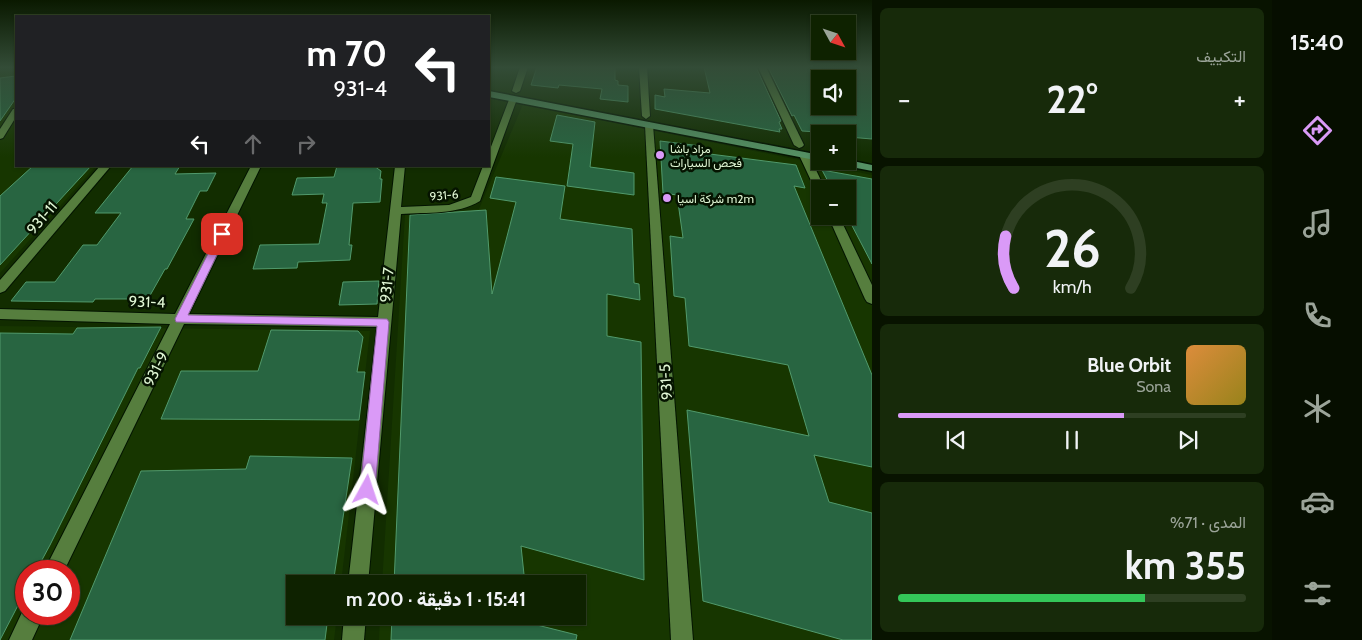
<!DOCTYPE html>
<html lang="ar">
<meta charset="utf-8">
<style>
body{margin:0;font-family:Cabin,Vazirmatn,sans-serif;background:#172a0a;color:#f1f3f6;direction:rtl;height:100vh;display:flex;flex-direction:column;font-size:19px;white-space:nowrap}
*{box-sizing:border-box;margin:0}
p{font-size:16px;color:#9ba499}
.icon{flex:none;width:28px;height:28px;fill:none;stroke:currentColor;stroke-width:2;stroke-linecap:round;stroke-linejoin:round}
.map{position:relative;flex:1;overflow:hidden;direction:ltr}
.panel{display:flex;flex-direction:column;gap:8px;padding:8px;background:#081300;width:400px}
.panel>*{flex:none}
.hud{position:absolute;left:15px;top:15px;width:475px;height:152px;border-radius:0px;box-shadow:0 1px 4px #0004,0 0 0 1px #2e3f22;direction:rtl;background:#202124;color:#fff;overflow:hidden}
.needle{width:32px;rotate:130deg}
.buttons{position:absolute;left:811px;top:15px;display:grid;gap:10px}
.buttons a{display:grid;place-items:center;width:45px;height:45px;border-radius:0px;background:#0e2200;box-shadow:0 1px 4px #0004,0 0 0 1px #2e3f22;font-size:25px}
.speed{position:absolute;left:15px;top:560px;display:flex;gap:10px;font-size:25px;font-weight:700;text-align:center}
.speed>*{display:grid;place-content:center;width:65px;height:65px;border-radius:50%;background:#0e2200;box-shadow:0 1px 4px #0004,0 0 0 1px #2e3f22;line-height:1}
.speed .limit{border:8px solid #d22;background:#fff;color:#111}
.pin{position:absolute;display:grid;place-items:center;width:42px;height:42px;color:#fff;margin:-21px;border-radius:10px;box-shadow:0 2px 8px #0006}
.me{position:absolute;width:55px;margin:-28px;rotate:5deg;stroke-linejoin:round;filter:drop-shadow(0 0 4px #0008)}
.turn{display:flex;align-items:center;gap:18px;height:105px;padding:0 20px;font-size:22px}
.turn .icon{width:65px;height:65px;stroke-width:2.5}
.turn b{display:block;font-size:35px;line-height:42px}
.lanes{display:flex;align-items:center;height:48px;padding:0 20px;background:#0003;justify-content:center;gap:25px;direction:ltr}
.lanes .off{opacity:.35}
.big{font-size:38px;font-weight:800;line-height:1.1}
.panel .card{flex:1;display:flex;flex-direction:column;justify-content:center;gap:8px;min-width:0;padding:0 18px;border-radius:8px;background:#172a0a}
.panel .dial{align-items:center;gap:0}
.dial svg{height:130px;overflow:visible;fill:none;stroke:#2e3f22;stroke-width:7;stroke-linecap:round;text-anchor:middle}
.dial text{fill:#f1f3f6;stroke:none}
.song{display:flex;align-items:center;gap:15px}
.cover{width:60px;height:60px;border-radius:8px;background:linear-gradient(135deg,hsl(30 70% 55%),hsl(50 70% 35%))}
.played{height:5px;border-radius:2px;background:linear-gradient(90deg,#da9af7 65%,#2e3f22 65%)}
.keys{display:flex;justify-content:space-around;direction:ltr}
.heat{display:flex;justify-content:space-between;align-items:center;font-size:28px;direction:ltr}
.charge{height:8px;border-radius:4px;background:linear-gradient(90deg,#34c759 71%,#2e3f22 0)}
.trip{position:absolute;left:286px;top:575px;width:300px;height:50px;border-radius:0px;background:#0e2200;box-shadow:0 1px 4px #0004,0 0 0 1px #2e3f22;font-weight:800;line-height:50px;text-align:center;direction:rtl}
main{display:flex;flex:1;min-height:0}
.dock{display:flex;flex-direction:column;width:90px;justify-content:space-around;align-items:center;background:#060e00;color:#9ba499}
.dock .icon{width:35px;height:35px}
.dock .on{color:#da9af7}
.dock b{font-size:22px;color:#f1f3f6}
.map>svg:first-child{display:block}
</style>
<main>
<nav class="dock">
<b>15:40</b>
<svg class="icon on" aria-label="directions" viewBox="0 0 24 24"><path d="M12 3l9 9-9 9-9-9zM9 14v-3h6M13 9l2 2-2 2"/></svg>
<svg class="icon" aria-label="music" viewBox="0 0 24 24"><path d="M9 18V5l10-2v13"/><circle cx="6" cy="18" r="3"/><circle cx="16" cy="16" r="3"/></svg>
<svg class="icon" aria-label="phone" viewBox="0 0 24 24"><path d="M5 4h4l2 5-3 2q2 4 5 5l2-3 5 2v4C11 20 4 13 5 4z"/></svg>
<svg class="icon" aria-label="climate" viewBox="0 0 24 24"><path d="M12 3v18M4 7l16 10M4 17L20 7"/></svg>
<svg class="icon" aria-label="car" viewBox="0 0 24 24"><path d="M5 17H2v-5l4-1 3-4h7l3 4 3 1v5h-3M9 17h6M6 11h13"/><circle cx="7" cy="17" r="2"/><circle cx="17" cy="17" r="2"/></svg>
<svg class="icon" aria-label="filters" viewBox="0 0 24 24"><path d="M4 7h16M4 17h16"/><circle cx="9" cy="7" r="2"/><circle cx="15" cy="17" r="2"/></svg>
</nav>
<section class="panel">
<div class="card"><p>التكييف</p>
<div class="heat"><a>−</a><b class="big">22°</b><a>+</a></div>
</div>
<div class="card dial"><svg viewBox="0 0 100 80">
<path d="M14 69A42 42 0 1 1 86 69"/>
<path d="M14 69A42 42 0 0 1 9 37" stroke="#da9af7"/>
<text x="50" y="56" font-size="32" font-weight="700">26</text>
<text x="50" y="72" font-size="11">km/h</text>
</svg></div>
<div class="card">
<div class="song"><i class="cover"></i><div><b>Blue Orbit</b><p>Sona</p></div></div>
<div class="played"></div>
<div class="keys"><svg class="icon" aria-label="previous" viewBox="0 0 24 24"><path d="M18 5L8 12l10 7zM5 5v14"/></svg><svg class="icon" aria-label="pause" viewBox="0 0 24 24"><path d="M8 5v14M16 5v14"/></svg><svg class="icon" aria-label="next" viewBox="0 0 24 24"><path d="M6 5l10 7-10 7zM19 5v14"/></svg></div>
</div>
<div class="card"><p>المدى · 71%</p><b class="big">355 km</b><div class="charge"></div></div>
</section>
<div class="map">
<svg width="872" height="640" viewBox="0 0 872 640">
<rect width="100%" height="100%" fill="#122d00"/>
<g fill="#173600" fill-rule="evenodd">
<path d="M0,67H16V166H96L0,273Z"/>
<path d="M523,104L872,175V640H379L380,616H578V584H382L405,215L479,209ZM820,189H848V216H820Z"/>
<path d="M0,326L370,331L341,584H295V616H337L334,640H0ZM26,571H69V614H26Z"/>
</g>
<g fill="#286541" stroke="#519a6c">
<path d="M537,67L615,68V80L618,81V85L628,86V102L600,99L602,89L559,85L558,88L531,85Z"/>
<path d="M704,67H756L781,121L779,122L782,129H779L780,132L655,109V95L665,97L664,89L710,93Z"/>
<path d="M768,67H820V106H848V67H872V139L848,137V134L802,131L794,115L792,116Z"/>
<path d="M16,76V98L0,121V78Z"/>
<path d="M557,115L595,122L590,167L634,173V195L567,186L573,144L550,141Z"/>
<path d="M660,141L701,146L702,153L796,165L805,188L794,186L872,375V467L814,455L829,502L872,513V640H843L703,601L687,410L809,436L788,365L689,346L685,298L674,296L670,236L683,238L677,195L663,193Z"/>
<path d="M33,166H91L0,265V196Z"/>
<path d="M133,166H180L175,174L216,173L207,191H200L186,219H194L167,269H165L148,299H95L93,302L11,301L26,282H55L83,245H97L121,213H95Z"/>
<path d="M337,166H374L381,171L380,179H382L380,202L353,203L349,245H352L350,260L298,262L297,268L253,269L260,245L319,244L327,203H322L324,194L292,195L297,178L334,177Z"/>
<path d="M822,170L872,179V264L848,218V189H832Z"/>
<path d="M496,177L565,186L560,219L632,229L634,283L639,284L640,300L607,294V336L641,342L644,580L521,546L525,584H394L410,215L486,210L492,294L516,202L490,198Z"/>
<path d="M379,281L377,304L339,305L343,282Z"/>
<path d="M161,327L140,368H138L50,545L36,571H26V590L0,640V333L73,334L77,328Z"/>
<path d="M271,330L358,331L363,337L357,372H365L359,420L161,419L181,371H258Z"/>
<path d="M250,456L352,458L333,584H295V616H328L325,640H70L141,471L246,469Z"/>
<path d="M392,616H528L529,623L577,635L576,640H391Z"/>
</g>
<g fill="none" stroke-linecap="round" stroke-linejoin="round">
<defs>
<g id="street">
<path d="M520,67H528L520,91L516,93L512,91Z"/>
<path d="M639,67H647L650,116L646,119L642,116Z"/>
<path d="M758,67H766L804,145L802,147L799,148L794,145Z"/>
<path d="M510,97L517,99L480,201C457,215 427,212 401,214L368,584H348L377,327L184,324L64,571H44L170,324L0,319V309L175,314L251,166H261L189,314L378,317L395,166H405L401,207L449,205L471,197L483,166H489V152Z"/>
<path d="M13,109H16V117L3,138L0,139V129Z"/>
<path d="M649,122L653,125L693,640H671L645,125Z"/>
<path d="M804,152L809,155L825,189H820V192L815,189L799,155Z"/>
<path d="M100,166H111L5,291L0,293V280Z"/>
<path d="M828,216H839L872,285V304L867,302L865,299Z"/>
<path d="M25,606L26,614H44L32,640H9Z"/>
<path d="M344,616H366L364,640H342Z"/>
</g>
<g id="secondary">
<path d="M489,91L820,155V161L489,97Z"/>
<path d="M848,160L872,165V171L836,164L831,161Z"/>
</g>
</defs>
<use href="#street" stroke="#031400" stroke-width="2"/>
<use href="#secondary" stroke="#031400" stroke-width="3"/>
<use href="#street" fill="#567e3e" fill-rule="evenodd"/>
<use href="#secondary" fill="#559164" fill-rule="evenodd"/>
</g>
<linearGradient id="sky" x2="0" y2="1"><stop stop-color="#0a1900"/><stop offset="0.43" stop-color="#334c37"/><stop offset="1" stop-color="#334c37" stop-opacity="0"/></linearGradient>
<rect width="872" height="157" fill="url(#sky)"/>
<path fill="#da9af7" stroke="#8e64a1" d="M222,231L227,234L188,315L387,319L389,322L375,490L373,495L367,498L362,495L360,490L377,326L176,322L175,319L218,234Z"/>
<g fill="#da9af7" stroke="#051300" stroke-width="2">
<circle cx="660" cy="155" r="5"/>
<circle cx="667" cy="198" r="5"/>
</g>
<g text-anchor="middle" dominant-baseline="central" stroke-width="5" stroke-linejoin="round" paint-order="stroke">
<g font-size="12" fill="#e0f6d4" stroke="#051300" text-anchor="start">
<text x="670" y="148">مزاد باشا<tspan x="670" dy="14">فحص السيارات</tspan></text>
<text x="677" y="198">شركة اسيا m2m</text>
</g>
<g font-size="12" fill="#e0f6d4" stroke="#051300">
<text transform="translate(444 195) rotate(-5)">931-6</text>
</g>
<g font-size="15" fill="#e0f6d4" stroke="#051300">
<text transform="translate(42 218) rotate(-49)">931-11</text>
<text transform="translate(387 285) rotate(-84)">931-7</text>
<text transform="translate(147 302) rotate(2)">931-4</text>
<text transform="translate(156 369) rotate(-63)">931-9</text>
<text transform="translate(666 382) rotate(-94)">931-5</text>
</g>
</g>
</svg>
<div class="buttons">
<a><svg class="needle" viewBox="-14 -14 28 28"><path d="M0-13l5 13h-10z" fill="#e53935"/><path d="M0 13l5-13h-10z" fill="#9ba499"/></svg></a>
<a><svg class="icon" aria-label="sound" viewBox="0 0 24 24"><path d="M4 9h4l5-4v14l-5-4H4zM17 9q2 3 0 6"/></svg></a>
<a>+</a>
<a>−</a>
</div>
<div class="speed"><div class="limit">30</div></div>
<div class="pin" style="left:222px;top:234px;background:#d93025"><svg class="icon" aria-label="arrive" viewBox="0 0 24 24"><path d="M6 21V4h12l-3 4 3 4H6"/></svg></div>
<svg class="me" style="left:367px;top:490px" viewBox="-20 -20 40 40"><path d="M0-17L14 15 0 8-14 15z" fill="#da9af7" stroke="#fff" stroke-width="4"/></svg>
<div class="trip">15:41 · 1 دقيقة · 200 m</div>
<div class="hud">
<div class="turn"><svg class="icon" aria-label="left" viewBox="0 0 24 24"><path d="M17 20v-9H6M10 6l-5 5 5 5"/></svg><div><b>70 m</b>931-4</div></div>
<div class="lanes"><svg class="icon" aria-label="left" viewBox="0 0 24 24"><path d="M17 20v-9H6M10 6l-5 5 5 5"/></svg><svg class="icon off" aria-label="ahead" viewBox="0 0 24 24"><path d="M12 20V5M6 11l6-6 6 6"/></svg><svg class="icon off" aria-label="right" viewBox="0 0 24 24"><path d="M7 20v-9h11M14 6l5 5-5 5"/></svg></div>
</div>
</div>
</main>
